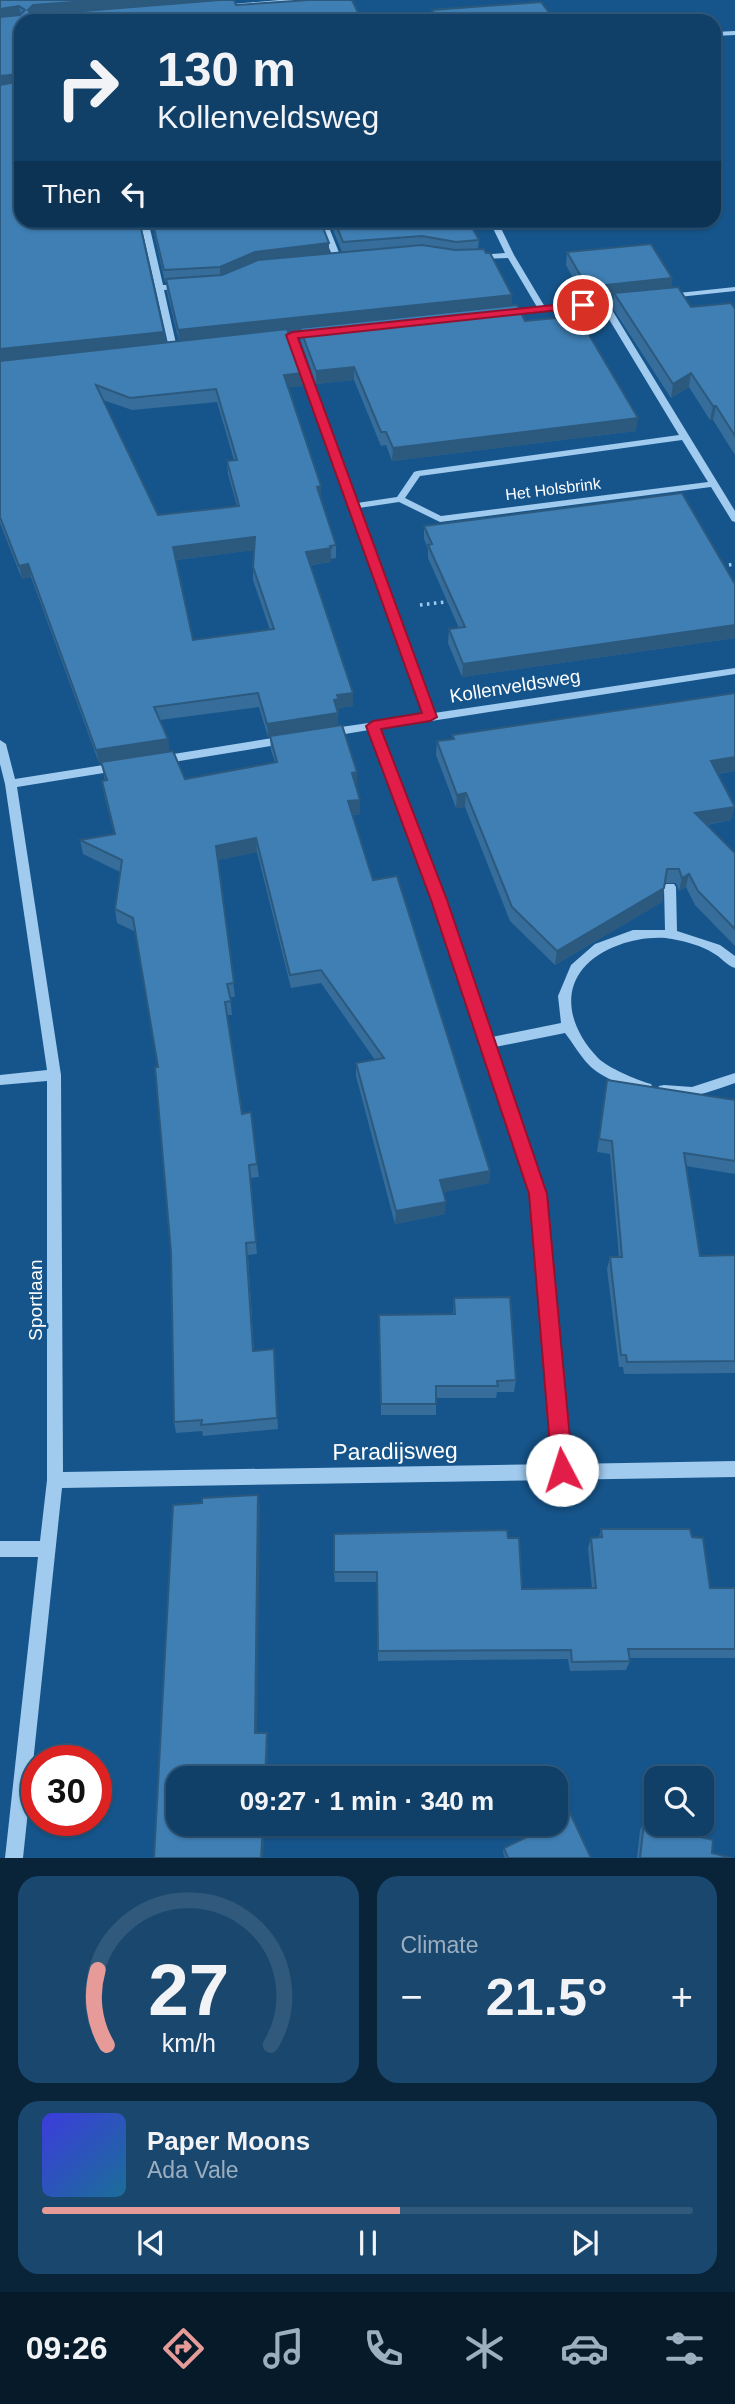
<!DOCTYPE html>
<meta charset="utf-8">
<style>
body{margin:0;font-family:Arial,sans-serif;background:#19476e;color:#f1f3f6;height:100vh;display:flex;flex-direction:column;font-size:26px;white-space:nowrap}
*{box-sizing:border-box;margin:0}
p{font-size:23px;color:#9cafc0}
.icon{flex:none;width:38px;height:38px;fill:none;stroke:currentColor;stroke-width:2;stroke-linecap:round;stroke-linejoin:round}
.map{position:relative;height:1858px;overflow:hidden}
.sheet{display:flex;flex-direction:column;gap:18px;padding:18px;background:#092339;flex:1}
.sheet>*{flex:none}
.banner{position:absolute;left:14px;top:14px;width:707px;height:214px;border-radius:21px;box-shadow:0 2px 5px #0004,0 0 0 2px #30597c;background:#104068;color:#f1f3f6;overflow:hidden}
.tools{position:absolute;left:644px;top:1766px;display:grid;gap:14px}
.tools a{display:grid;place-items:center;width:70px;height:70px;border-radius:14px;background:#104068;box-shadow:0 2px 5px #0004,0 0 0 2px #30597c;font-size:35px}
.speed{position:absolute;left:21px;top:1745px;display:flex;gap:14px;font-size:35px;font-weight:700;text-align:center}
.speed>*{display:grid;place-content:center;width:91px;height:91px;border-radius:50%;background:#104068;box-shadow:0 2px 5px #0004,0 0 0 2px #30597c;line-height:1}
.speed .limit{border:10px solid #d22;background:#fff;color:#111}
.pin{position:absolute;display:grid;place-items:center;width:60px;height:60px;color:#fff;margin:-30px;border:4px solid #fff;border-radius:50%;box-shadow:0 2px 7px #0007}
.me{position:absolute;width:77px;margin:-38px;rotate:355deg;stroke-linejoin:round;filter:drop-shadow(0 0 5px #0008)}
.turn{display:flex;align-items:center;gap:24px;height:147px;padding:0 28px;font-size:32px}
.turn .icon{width:91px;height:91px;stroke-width:2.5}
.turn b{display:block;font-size:49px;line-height:60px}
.then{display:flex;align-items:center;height:66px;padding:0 28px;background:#0003;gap:14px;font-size:26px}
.big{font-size:52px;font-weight:600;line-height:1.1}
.sheet .widget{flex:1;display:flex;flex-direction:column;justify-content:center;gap:10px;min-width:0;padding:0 24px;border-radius:21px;background:#19476e}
.sheet .dial{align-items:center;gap:0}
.dial svg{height:182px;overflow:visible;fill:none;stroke:#30597c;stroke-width:7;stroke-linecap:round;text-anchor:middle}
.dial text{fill:#f1f3f6;stroke:none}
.song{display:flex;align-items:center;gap:21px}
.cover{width:84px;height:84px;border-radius:10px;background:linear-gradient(135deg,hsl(240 70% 55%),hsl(200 70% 35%))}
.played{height:7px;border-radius:4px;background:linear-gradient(90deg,#e69b98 55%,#30597c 55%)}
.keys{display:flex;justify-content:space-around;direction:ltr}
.heat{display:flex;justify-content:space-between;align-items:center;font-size:38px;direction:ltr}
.sheet .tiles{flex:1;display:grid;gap:18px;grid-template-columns:1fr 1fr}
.widget:last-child{grid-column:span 2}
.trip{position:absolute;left:166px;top:1766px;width:402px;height:70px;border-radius:21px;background:#104068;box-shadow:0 2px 5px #0004,0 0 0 2px #30597c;font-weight:600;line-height:70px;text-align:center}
.tabs{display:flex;height:112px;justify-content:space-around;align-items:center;background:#061a2a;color:#9cafc0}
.tabs .icon{width:49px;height:49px}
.tabs .selected{color:#e69b98}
.tabs b{font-size:32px;color:#f1f3f6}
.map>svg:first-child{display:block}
</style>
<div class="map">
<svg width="735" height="1858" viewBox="0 0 735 1858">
<rect width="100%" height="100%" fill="#16558b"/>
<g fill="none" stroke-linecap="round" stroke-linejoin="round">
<g stroke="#a0cbef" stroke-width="3.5" stroke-dasharray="2.5 4.5" stroke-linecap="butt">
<path d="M722,566L735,564"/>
<path d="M420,605L453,601"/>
</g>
<g fill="#a0cbef" fill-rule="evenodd">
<path d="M280,0H306L303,2L219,9L216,7L219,5Z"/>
<path d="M735,31V35L714,36V32Z"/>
<path d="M140,220H148L163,285H181L185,287L181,289L164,290L177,348L176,350L169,348Z"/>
<path d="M318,220H326L342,260L341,262L334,260Z"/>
<path d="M489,220H497L514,255L545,307L630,299V303L609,305L735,511V522L732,521L711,487L440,522L399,502L359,508L434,713L735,668V674L380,729L437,876L492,1037L561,1023L558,996L571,965L595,944L633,930H665L664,887L666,884H674L676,887L677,931L720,945L735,956V968C726,965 721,957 713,953C703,946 684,941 672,939C656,936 635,939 619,945C561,966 558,1016 598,1058C608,1068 637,1080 651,1084L653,1088L651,1092C639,1095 597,1075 589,1065C580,1056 573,1043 565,1033L495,1047L545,1194L569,1464L735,1461V1477L62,1488L23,1858H5L38,1557H0V1541H40L47,1480V1081L0,1085V1075L47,1070L5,784L0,764V740L6,744L15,779L116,763L122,767L116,771L17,787L61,1075L63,1472L554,1464L531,1194L425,876L369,730L327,737L322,733L327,729L424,715L289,339L272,341L268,338L272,335L317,330L321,333L317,336L297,338L357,503L397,497L414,472L417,471L679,435L601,306L503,315L502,313L506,311L537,307L508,258L479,259L475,257L479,255L505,253ZM682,440L708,482L441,516L405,498L420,476Z"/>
<path d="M735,287V291L669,298L665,296L669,294Z"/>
<path d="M285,736L291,740L289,743L161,764L155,760L161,756Z"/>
<path d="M735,1073V1083C709,1092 686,1102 659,1094L657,1090L659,1086L664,1085L692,1087Z"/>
</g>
</g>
<g fill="#366d9b" fill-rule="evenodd">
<path d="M0,0H234L21,21V220L164,332L166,342L179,341L167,292L166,282H165L151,220H320L329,243V254L342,252L329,220H468L479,240L478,249L512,295L511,306L525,321L636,431L392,461L386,445L381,446L354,380L316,384L301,341L300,330L288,332L302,373L303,386L288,387L321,486V499L336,545V558L331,559V562L310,565L353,706L339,708L338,712V726L357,786H356L360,800V814L352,815L373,880L490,1171L489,1183L443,1192L445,1214L395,1224L356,1076V1063L375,1060L321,983L291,988L257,852L218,860L235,997H230L232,1015H227L242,1114L257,1164L259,1177L250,1178L257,1254L248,1255L254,1351L274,1349L278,1429L203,1436L202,1431L176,1433L174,1422L171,1252L158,1067L136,932L117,923L115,909L120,872L83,854L80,840L114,834L104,794L102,781L105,780L101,763H99L31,577L22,579L0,523ZM103,400L132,410L217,402L234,460L227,461L228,474L237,506L158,515ZM254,550L253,567V580L270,630L193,640L176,560ZM259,707L268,737H270L271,750L275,762L185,779L169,752L168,739L160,720Z"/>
<path d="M432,10L555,21H431Z"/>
<path d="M567,252L672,278L671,287L691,307L735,309V455L713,420H710L689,387L671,398L612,307L614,297L585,300L566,265Z"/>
<path d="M424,526L735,638L462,677L448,643L449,629L459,628L428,558V549L424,539Z"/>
<path d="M735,693V771L718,774L731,820L707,825L735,853V946L695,905L686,887L679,891L676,883H665L662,902L555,965L510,921L465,807L456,808L436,755L437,741L452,739V735Z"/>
<path d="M607,1080L735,1100V1174L686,1166L700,1256L735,1255V1373L624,1374L623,1367H619L607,1269L610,1257H619L610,1154L597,1152Z"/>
<path d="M454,1298L516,1380L514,1392H497L496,1398H436V1415H381L379,1315L453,1314Z"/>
<path d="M601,1529L692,1537L710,1588H735V1658H629L630,1661L626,1670L570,1671L568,1659L378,1661L377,1582H335L334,1572L508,1538L522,1589L592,1588L588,1548L591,1538L599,1537Z"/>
<path d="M644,1823L712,1853L732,1858H637L640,1830Z"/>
<path d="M526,1824H556L591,1858H505L503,1852L504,1848L531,1835Z"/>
</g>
<g fill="#2c597e">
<path d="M102,0H232L35,16L28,10L33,5Z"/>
<path d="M19,6L21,17L0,20V9Z"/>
<path d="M19,74L21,85L0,88V76Z"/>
<path d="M329,243V256L220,279V267L255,252Z"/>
<path d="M672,278L670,291L614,293V297L585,300L587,287Z"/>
<path d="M512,295L511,308L179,343L178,330Z"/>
<path d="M164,332L166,345L0,362V349Z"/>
<path d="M354,367V380L316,384V371Z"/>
<path d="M302,373L303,386L285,388L284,375Z"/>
<path d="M691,373L689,387L671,398L673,384Z"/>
<path d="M713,406H716L713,420H710Z"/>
<path d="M638,418L636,431L392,461L393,448Z"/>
<path d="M321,486V500L317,487Z"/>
<path d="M255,537L256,550L174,560L173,547Z"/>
<path d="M331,548V562L306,565V552Z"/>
<path d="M28,564L31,577L22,579L19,566Z"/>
<path d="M735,625V638L462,677L463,664Z"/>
<path d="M353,693V706L339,708V712L334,713V700L337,695Z"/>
<path d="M338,713V727L268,737L267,724Z"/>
<path d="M168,739L170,753L99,763L96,750Z"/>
<path d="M735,757V771L708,775L711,761Z"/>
<path d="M357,772V786L352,787V773Z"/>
<path d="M466,793L465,807L456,808L457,795Z"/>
<path d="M360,800V814L348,815V801Z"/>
<path d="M735,807L731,820L692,827L695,813Z"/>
<path d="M256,838L257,852L218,860L216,846Z"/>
<path d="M689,874L686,887L679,891L682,878Z"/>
<path d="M664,888L662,902L555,965L557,951Z"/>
<path d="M490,1171L489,1183L439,1193L440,1180Z"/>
<path d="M446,1202L445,1214L395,1224L396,1211Z"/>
<path d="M258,1495L260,1506L257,1741L255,1733Z"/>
<path d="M267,1733L268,1741L267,1778H265Z"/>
<path d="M263,1824H265L263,1858H261Z"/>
</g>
<g fill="#3f7fb4" stroke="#2c597e" stroke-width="2" fill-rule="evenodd">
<path d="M0,0H102L33,5L28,10L30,13H58L220,0H234L236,5L309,0H352L362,21H21V78L19,74L0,76V17L20,15L25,10L19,6L0,9Z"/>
<path d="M541,2L555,21H438L432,10Z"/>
<path d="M21,81V220H139L164,332L0,349V85Z"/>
<path d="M152,220H320L329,243L255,252L220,267L164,270Z"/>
<path d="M334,220H468L479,240L456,242L422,236L343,242Z"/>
<path d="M651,244L672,278L587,287L567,252Z"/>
<path d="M422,245L455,250L484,249L486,253H490L512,295L178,330L166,279L222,275L258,260Z"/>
<path d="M678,287L691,307L731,303L735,309V436L716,406H713L691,373L673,384L614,293Z"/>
<path d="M517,305L525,321L578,316L638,418L393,448L386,432H381L354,367L316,371L300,328Z"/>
<path d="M287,329L302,373L284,375L321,486L317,487L336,545L330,546L331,548L306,552L353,693L337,695L339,699L334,700L338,713L267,724L258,693L154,707L168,739L96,750L28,564L19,566L0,517V361ZM96,385L130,398L216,389L237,460L227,461L239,506L158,515ZM255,537L253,567L274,629L193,640L173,547Z"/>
<path d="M682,493L735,584V625L463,664L449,629L465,627L428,545L432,544L424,526Z"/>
<path d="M735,693V757L711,761L735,807L695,813L735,853V929L698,891L689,874L682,878L679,869H667L664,888L557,951L512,907L466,793L457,795L437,741L454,739L452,735Z"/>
<path d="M342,725L357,772L352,773L360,800L348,801L373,880L397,876L490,1171L440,1180L446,1202L396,1211L356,1063L384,1058L321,970L290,975L256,838L216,846L234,983L227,984L231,1001L225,1002L242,1114L251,1112L257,1164L249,1165L256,1242L246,1243L253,1351L274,1349L277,1418L201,1425L202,1420L174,1422L171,1252L155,1067H158L133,918L115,909L122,860L80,840L115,834L102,781L107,780L101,762L173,751L185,779L277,762L270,736Z"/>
<path d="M607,1080L735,1100V1161L684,1153L700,1256L735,1255V1361L627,1362L626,1355H621L610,1257H622L612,1141L599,1139Z"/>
<path d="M510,1297L516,1380L497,1381L498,1386H436V1404H381L379,1315L455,1314L454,1298Z"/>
<path d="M258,1495L255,1733H267L265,1778H178V1824H263L261,1858H154L173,1505L202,1503V1498Z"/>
<path d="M601,1529H690L692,1537L703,1538L710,1588H735V1649H628L630,1661L572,1662L571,1650L378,1651L377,1572H334V1534L507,1530L508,1538H519L522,1589L596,1588L591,1538L602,1537Z"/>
<path d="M556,1783L591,1858H508L504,1848L533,1834L529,1824H556Z"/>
<path d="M644,1823L713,1840L712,1853L732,1858H640Z"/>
</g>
<path fill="#e11d48" stroke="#92132f" stroke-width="2" d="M583,302L587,303V307L298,338L437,717L430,721L381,729L447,900L547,1194L573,1470L570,1477L562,1480L555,1477L552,1470L529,1194L431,900L366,726L373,721L422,713L286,335L292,332Z"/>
<g text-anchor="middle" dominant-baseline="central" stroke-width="5" stroke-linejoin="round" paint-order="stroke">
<g font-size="16" fill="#fff" stroke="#16558b">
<text transform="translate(553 489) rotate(-7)">Het Holsbrink</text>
</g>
<g font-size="19" fill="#fff" stroke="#16558b">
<text transform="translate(515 686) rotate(-9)">Kollenveldsweg</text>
<text transform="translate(35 1300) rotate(-90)">Sportlaan</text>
</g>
<g font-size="23" fill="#fff" stroke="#16558b">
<text transform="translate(395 1451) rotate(-1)">Paradijsweg</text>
</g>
</g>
</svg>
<div class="tools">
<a><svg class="icon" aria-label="search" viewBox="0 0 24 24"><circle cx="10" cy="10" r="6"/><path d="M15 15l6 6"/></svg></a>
</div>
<div class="speed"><div class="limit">30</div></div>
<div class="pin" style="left:583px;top:305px;background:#d93025"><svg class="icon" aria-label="arrive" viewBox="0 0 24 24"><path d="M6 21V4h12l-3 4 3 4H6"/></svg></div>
<svg class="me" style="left:562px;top:1470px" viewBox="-20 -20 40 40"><circle r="19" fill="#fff"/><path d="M0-13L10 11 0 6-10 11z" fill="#e11d48"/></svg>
<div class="trip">09:27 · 1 min · 340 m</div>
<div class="banner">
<div class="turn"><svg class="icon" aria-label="right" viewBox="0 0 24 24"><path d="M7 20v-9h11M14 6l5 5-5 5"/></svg><div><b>130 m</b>Kollenveldsweg</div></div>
<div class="then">Then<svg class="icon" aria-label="left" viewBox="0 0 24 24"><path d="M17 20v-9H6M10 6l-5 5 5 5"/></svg></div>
</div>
</div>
<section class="sheet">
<div class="tiles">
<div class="widget dial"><svg viewBox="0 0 100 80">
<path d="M14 69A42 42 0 1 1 86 69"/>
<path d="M14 69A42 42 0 0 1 10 36" stroke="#e69b98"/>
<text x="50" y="56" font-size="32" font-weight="700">27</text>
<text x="50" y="72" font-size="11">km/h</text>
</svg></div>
<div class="widget"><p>Climate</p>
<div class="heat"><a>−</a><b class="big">21.5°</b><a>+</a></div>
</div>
<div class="widget">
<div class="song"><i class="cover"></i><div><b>Paper Moons</b><p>Ada Vale</p></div></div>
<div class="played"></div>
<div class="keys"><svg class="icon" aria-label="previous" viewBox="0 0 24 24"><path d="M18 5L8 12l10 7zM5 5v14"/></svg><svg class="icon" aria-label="pause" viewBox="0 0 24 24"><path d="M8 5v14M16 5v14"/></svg><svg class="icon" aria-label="next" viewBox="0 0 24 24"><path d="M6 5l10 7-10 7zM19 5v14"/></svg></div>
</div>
</div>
</section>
<nav class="tabs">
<b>09:26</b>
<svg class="icon selected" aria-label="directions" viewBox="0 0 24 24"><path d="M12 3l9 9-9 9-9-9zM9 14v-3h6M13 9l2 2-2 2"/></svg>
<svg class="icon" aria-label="music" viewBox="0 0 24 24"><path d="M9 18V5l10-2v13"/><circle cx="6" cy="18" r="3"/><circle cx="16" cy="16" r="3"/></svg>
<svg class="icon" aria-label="phone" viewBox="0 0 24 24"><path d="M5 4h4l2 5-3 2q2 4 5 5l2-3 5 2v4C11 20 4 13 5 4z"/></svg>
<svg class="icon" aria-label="climate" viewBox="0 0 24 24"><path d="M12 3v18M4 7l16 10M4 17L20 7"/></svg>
<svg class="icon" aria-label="car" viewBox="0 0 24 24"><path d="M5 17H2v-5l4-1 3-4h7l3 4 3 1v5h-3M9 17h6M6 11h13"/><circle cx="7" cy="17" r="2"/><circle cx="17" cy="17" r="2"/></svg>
<svg class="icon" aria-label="filters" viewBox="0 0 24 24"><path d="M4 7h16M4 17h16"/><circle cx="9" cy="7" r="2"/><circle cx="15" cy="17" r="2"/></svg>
</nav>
